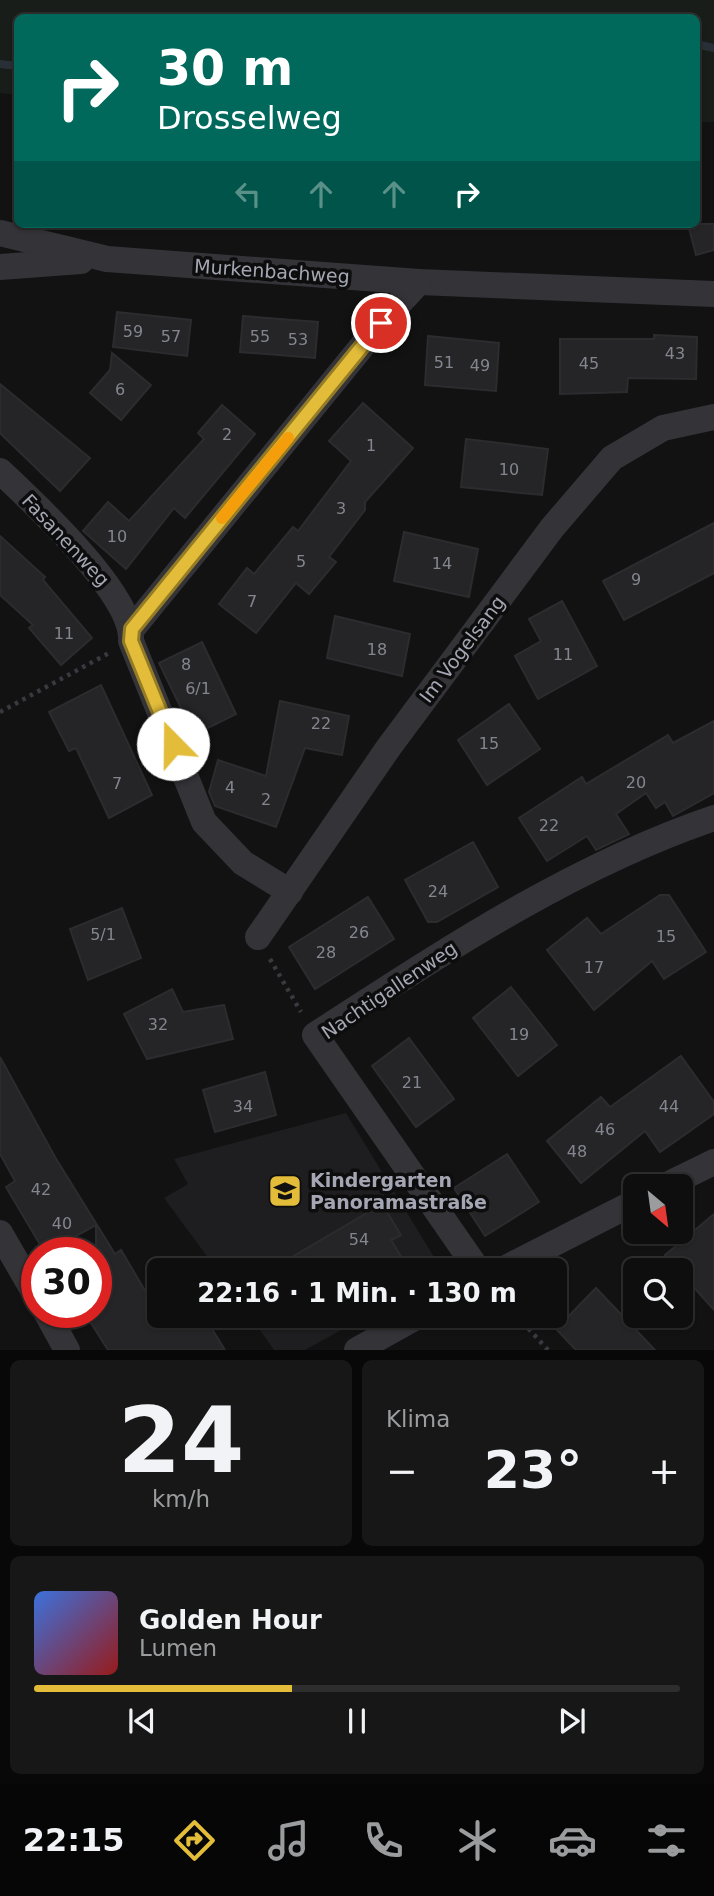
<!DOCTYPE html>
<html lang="de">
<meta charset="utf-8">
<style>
body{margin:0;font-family:"DejaVu Sans",sans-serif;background:#171717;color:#f1f3f6;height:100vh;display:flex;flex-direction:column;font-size:26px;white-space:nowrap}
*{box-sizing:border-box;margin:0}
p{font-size:23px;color:#9b9c9e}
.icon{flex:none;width:38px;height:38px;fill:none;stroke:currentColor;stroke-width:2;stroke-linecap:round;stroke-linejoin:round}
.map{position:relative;height:1350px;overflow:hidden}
.side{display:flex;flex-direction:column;gap:10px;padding:10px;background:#080808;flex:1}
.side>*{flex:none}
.top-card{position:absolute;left:14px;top:14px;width:686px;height:214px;border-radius:10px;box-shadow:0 2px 5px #0004,0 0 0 2px #2e2e2e;background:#00695c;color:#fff;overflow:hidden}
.needle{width:46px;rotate:151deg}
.tools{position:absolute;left:623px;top:1174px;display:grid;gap:14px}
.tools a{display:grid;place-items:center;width:70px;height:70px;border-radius:10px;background:#0e0e0e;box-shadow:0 2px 5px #0004,0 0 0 2px #2e2e2e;font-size:35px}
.speed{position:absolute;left:21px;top:1237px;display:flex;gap:14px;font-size:35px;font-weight:700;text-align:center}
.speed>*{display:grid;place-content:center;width:91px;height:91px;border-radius:50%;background:#0e0e0e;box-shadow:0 2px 5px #0004,0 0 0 2px #2e2e2e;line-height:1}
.speed .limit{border:10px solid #d22;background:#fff;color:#111}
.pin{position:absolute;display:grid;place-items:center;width:60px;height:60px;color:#fff;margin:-30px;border:4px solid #fff;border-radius:50%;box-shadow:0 2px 7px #0007}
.me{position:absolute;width:77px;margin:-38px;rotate:338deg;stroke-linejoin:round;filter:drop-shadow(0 0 5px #0008)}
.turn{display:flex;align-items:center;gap:24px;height:147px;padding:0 28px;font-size:32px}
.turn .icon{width:91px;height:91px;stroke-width:2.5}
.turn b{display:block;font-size:49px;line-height:60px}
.lanes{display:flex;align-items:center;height:66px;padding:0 28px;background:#0003;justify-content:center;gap:35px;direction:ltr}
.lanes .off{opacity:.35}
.big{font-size:52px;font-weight:700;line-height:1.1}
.side .card{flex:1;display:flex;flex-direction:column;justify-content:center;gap:10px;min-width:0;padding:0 24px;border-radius:10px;background:#171717}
.side .dial{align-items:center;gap:0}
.dial b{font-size:91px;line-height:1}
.song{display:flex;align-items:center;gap:21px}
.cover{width:84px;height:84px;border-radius:10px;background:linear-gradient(135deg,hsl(220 70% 55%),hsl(0 70% 35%))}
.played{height:7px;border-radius:4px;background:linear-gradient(90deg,#e3bd3a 40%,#2e2e2e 40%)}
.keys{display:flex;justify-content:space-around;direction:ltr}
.heat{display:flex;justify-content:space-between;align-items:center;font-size:38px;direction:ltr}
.side .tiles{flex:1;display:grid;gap:10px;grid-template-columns:1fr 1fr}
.card:last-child{grid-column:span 2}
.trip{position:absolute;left:147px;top:1258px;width:420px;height:70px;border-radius:10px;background:#0e0e0e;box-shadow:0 2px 5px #0004,0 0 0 2px #2e2e2e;font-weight:700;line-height:70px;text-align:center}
.menu{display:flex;height:112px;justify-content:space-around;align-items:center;background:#060606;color:#9b9c9e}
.menu .icon{width:49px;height:49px}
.menu .selected{color:#e3bd3a}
.menu b{font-size:32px;color:#f1f3f6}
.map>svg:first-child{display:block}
</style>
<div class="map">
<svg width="714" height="1350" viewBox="0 0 714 1350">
<rect width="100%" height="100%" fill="#121213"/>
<g fill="#1e1e20">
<path d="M346,1113L442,1270H217L164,1198L188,1184L174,1159Z"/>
<path d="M250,1316H367L305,1350H274Z"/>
</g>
<path fill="#181d1a" d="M0,0H714V122H697L696,18H18L17,95L0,93Z"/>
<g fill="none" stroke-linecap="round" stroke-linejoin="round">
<g stroke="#292f36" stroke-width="8">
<path d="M558,18H564"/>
<path d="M696,44L714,48"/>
<path d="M0,64L18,66"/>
</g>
</g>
<g fill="#252527" stroke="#2c2c2f" stroke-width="2">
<path d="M688,224H714V250L696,255Z"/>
<path d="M117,312L191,320L187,356L113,347Z"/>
<path d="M243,316L318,322L315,358L240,352Z"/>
<path d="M654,335L697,337L696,379L628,378L627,392L560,394V339H654Z"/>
<path d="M428,336L499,343L496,391L425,385Z"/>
<path d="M112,353L151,385L121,420L90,393L110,370Z"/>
<path d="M0,384L90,458L60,491L0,433Z"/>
<path d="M363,403L413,448L365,502V510L329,557L336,562L309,594L296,583L256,633L219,604L247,568L254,574L293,527L298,531L351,461L329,441Z"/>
<path d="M222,405L255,434L185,518L174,508L126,569L83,531L108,502L129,521L204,439L198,433Z"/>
<path d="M466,439L548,449L542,495L461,487Z"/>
<path d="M714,523V573L624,620L603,581Z"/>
<path d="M404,532L478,549L469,597L394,581Z"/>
<path d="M0,536L45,577L43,580L92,638L61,665L29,628L33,625L0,595Z"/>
<path d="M562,601L597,666L538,699L515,656L541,641L529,619Z"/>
<path d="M335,616L410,634L402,676L327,658Z"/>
<path d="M202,642L236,714L194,735L159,663Z"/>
<path d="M101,685L152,795L109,818L76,748L69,751L49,712Z"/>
<path d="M280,701L349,716L342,755L305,748L276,827L215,806L209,792L218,760L266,776Z"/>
<path d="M509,704L540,749L487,785L458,740Z"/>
<path d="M714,721V793L673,816L665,802L656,808L646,793L616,814L629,834L596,850L587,836L547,861L519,818L582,777L586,784L668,735L673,743Z"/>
<path d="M473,842L498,887L437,922H428L405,880Z"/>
<path d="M660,895H669L706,952L664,979L652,961L594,1010L547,950L587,918L601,934Z"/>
<path d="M368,897L394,939L315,989L289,947Z"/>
<path d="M122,908L141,958L88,980L70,929Z"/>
<path d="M511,987L557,1045L518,1076L473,1018Z"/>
<path d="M172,989L183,1012L224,1005L233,1039L147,1059L124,1014Z"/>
<path d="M409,1038L454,1099L416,1127L372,1066Z"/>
<path d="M681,1056L714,1102V1114L660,1152L645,1131L581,1183L547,1141L601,1097L610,1107Z"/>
<path d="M0,1057L55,1157L115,1254L121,1250L166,1326L184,1316H204L225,1350H108L84,1312H96V1225L45,1253L6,1187L15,1181L0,1154Z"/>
<path d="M265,1072L276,1115L215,1132L203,1090Z"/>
<path d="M507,1154L539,1202L485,1236L454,1188Z"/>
<path d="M382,1204L401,1235L391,1240L409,1270H270Z"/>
<path d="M714,1214V1310L665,1255Z"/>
<path d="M596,1288L655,1350H576L556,1329Z"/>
</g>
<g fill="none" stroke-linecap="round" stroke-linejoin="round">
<g stroke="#393a3f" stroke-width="4.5" stroke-dasharray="3.5 5" stroke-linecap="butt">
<path d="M0,712L109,653"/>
<path d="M270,959L301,1012"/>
<path d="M517,1316L548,1350"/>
</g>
<g stroke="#333338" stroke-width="26">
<path d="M0,233L107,259L419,282L714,294"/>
<path d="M0,267L81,261"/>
<path d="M0,471C34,503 134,595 131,641L204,822L243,863L290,892"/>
<path d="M132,629L381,323L419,282"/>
<path d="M258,937L389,747L552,528L612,458L663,428L714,417"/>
<path d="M665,1186L714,1162"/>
<path d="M0,1233L37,1297"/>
<path d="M478,1270L315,1035C442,953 570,867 714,818"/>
<path d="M502,1270L635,1202"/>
<path d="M46,1312L67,1350"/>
<path d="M357,1350L418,1316"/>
</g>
</g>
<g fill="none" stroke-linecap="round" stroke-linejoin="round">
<defs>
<path id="route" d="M173,744L131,641L132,629L381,323"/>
</defs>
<use href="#route" stroke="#947b26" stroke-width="18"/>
<use href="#route" stroke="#e3bd3a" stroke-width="12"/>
<path stroke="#f59e0b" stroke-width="12" d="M222,518L288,438"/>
</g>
<defs>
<symbol id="school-square" viewBox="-11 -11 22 22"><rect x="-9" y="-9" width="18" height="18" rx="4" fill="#e3bd3a" stroke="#0d0d0e"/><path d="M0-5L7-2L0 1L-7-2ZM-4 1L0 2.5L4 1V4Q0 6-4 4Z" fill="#111"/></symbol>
</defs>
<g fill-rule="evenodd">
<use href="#school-square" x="266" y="1172" width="38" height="38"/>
</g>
<g text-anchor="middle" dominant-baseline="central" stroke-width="7" stroke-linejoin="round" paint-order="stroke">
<g font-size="16" fill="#84868f">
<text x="133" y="331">59</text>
<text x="171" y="336">57</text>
<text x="260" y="336">55</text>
<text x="298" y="339">53</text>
<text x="675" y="353">43</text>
<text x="444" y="362">51</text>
<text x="589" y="363">45</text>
<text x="480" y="365">49</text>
<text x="120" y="389">6</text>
<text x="227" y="434">2</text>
<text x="371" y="445">1</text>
<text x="509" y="469">10</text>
<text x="341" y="508">3</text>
<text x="117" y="536">10</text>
<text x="301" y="561">5</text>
<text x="442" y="563">14</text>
<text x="636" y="579">9</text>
<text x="252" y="601">7</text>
<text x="64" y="633">11</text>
<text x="377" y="649">18</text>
<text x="563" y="654">11</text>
<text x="186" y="664">8</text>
<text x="198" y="688">6/1</text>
<text x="321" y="723">22</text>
<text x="489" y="743">15</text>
<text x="636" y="782">20</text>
<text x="117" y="783">7</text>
<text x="230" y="787">4</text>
<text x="266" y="799">2</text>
<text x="549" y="825">22</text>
<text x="438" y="891">24</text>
<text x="359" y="932">26</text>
<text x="103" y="934">5/1</text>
<text x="666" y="936">15</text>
<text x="326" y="952">28</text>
<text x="594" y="967">17</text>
<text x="158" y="1024">32</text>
<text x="519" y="1034">19</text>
<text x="412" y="1082">21</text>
<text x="243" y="1106">34</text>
<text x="669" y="1106">44</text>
<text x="605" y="1129">46</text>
<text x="577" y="1151">48</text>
<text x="41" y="1189">42</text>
<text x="62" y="1223">40</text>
<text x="359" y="1239">54</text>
</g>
<g font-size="19" fill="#a4a7b3" stroke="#0d0d0e">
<text transform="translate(272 271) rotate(4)">Murkenbachweg</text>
<text transform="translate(66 540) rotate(47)">Fasanenweg</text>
<text transform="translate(462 649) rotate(-53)">Im Vogelsang</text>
<text transform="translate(389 990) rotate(-34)">Nachtigallenweg</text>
</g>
<g font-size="19" font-weight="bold" fill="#a4a7b3" stroke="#0d0d0e" text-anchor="start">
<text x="310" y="1180">Kindergarten<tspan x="310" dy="22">Panoramastraße</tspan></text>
</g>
</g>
</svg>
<div class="tools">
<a><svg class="needle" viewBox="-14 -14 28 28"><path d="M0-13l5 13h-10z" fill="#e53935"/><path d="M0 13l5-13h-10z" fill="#9b9c9e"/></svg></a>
<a><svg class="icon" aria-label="search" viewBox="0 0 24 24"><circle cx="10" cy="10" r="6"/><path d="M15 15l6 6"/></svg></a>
</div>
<div class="speed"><div class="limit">30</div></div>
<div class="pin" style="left:381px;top:323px;background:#d93025"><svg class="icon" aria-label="arrive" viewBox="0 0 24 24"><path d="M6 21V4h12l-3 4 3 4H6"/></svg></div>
<svg class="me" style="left:173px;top:744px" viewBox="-20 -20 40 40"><circle r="19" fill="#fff"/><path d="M0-13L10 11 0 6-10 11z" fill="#e3bd3a"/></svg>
<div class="trip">22:16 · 1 Min. · 130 m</div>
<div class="top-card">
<div class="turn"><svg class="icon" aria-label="right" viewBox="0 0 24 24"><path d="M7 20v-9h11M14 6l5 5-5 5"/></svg><div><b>30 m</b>Drosselweg</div></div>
<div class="lanes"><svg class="icon off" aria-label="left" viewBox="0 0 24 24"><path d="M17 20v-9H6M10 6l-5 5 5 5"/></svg><svg class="icon off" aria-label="ahead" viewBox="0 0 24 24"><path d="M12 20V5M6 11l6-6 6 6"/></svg><svg class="icon off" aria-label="ahead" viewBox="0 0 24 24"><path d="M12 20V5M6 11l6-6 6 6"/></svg><svg class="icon" aria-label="right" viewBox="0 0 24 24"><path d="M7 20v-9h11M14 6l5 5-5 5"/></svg></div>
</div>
</div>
<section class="side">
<div class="tiles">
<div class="card dial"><b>24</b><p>km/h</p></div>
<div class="card"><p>Klima</p>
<div class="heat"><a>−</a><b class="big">23°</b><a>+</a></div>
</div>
<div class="card">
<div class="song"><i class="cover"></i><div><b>Golden Hour</b><p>Lumen</p></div></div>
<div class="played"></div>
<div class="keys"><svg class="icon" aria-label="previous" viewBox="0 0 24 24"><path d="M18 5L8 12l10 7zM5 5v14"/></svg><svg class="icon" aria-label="pause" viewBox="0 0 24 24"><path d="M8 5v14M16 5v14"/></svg><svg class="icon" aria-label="next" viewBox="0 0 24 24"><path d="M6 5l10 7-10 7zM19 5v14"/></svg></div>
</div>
</div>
</section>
<nav class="menu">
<b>22:15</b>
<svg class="icon selected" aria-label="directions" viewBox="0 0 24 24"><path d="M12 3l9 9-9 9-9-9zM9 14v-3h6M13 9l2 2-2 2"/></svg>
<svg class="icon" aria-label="music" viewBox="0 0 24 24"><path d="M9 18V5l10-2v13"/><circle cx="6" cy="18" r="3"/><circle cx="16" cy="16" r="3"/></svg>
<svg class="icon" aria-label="phone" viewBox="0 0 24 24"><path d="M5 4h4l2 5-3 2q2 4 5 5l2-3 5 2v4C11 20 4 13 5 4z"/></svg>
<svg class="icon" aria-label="climate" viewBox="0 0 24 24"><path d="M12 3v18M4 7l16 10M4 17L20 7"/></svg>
<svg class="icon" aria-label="car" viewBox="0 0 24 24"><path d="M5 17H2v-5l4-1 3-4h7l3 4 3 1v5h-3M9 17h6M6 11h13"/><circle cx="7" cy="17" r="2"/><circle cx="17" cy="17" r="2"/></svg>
<svg class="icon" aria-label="filters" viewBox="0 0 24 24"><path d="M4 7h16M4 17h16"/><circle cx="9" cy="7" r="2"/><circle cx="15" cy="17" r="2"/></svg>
</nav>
